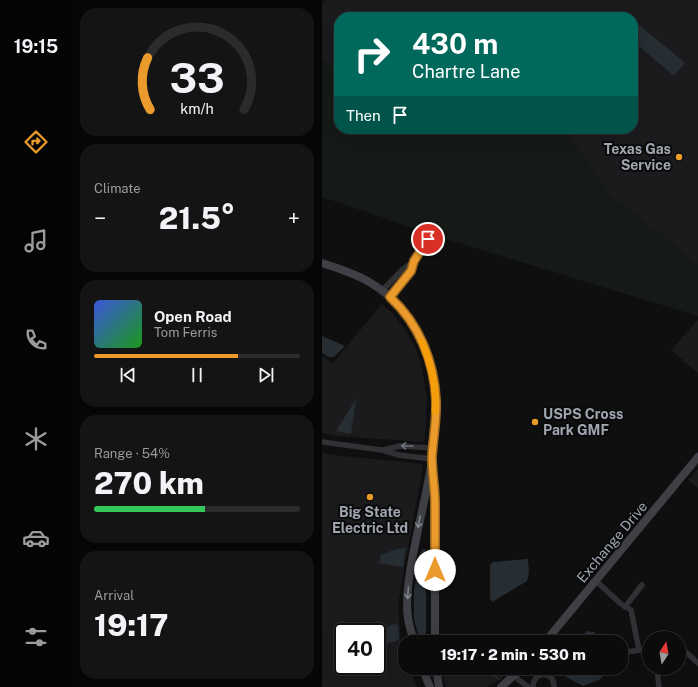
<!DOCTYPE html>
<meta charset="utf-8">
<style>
body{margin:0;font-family:"Public Sans",sans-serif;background:#141415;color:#f1f3f6;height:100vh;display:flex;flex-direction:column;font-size:15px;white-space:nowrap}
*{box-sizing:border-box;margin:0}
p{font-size:13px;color:#9a9b9d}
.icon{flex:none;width:22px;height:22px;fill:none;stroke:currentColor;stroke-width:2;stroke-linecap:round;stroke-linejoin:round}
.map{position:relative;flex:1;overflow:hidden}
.details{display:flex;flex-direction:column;gap:8px;padding:8px;background:#060607;width:250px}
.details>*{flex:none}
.banner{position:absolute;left:12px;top:12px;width:304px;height:122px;border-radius:16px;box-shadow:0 4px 16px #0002,0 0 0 1px #2b2b2d;background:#00695c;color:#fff;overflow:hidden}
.needle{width:26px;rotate:11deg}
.controls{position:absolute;left:320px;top:631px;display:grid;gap:8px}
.controls a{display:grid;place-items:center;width:44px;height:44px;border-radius:50%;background:#0b0b0c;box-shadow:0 4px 16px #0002,0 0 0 1px #2b2b2d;font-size:20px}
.speed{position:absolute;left:12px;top:623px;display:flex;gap:8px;font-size:20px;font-weight:700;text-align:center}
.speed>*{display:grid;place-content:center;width:52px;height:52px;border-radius:50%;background:#0b0b0c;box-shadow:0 4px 16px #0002,0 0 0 1px #2b2b2d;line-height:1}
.speed .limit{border:2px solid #111;border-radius:6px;background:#fff;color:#111}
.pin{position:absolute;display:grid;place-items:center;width:34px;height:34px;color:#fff;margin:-17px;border:2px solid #fff;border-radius:50%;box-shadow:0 1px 4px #0007}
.me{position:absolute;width:44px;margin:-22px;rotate:0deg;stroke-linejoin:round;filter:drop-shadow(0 0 3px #0008)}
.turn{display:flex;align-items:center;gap:14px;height:84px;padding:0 12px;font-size:18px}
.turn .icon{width:52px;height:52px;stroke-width:2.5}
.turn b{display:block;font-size:28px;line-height:34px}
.then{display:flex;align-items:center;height:38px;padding:0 12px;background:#0003;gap:8px;font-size:15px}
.big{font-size:30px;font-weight:800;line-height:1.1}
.details .card{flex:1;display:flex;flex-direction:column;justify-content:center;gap:6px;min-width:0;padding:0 14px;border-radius:16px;background:#141415}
.details .dial{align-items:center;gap:0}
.dial svg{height:104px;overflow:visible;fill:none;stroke:#2b2b2d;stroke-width:7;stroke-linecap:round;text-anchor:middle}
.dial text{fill:#f1f3f6;stroke:none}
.song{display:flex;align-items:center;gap:12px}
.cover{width:48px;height:48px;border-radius:6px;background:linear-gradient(135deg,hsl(230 70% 55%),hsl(120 70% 35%))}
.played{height:4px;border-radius:2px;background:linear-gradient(90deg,#eb9b2c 70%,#2b2b2d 70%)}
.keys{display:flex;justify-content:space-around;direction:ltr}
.heat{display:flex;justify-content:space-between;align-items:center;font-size:22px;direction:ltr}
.charge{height:6px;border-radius:3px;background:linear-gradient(90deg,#34c759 54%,#2b2b2d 0)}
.trip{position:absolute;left:76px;top:635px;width:230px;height:40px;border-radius:16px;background:#0b0b0c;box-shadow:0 4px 16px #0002,0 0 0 1px #2b2b2d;font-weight:800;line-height:40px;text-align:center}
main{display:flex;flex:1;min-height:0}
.menu{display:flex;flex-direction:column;width:72px;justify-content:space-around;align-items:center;background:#040405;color:#9a9b9d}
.menu .icon{width:28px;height:28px}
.menu .active{color:#eb9b2c}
.menu b{font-size:18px;color:#f1f3f6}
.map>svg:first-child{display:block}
</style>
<main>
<nav class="menu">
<b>19:15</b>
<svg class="icon active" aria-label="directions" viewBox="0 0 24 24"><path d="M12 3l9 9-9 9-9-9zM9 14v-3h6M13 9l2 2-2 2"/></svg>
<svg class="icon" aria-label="music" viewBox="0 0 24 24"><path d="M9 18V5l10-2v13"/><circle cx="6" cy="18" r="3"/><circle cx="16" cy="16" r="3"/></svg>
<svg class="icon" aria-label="phone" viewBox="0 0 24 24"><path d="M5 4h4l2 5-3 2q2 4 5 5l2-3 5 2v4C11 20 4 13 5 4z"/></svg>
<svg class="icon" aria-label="climate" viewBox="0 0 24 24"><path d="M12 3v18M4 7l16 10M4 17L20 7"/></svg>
<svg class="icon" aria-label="car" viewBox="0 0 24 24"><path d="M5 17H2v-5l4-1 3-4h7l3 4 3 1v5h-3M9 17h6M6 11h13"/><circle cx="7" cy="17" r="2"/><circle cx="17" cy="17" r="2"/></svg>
<svg class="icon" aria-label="filters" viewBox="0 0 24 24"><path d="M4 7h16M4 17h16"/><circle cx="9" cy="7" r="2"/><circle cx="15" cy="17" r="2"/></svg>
</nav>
<section class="details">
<div class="card dial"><svg viewBox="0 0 100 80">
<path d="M14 69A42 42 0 1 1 86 69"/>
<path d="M14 69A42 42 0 0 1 12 29" stroke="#eb9b2c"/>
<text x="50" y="56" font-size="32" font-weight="700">33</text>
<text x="50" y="72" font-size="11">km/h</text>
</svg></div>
<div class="card"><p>Climate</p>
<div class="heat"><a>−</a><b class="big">21.5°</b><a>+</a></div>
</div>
<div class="card">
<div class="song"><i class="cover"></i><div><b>Open Road</b><p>Tom Ferris</p></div></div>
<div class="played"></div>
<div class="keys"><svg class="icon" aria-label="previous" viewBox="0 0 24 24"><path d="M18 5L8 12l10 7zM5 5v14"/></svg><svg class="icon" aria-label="pause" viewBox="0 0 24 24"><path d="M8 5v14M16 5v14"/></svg><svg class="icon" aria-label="next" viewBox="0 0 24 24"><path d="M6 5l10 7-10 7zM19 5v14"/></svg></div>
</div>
<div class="card"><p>Range · 54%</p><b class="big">270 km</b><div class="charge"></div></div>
<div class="card"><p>Arrival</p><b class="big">19:17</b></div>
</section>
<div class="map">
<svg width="376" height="687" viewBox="0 0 376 687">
<rect width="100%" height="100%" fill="#0f0f10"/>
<g fill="#1b1b1d" fill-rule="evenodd">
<path d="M4,0H376V265L288,195L242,129H311V17H17V87L0,81V4Z"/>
<path d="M60,304L71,314L82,328L91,343L99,362L105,398L103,439L101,442L14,436L0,433V356L11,363Z"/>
<path d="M376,320V373L349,350Z"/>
<path d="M0,453L12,455L100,464L101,467L81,574L76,606L79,645L83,655V668H88L95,687H0ZM21,632H55V666H21Z"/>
<path d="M376,469V488L366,480Z"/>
<path d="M162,633L174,642H118V635Z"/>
<path d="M119,668H190L178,680L164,687H124Z"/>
</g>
<path fill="#151a16" d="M0,60L17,70V129H242L288,195L376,265V316L124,239L0,197Z"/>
<g fill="#262e33">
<path d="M311,20L363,63L352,76L311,41Z"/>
<path d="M0,336L23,346L12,357H7L0,353Z"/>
<path d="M34,399L29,434L14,431Z"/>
<path d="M84,548L81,567L57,563L59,555L74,549Z"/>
<path d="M101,549H103L104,553V642H98L92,619V591L98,553Z"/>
<path d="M206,559L207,572L205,581L170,602L168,598V565L171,562Z"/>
<path d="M76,624L77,640L55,647V640L68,625Z"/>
<path d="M265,631L272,632L283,642H248L260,636Z"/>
<path d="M237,668H284V673L277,680L261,686L244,677Z"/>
</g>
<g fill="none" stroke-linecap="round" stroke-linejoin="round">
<path stroke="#262e33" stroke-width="1.5" d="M162,668L176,679"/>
<g stroke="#303135" stroke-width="5.5">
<path d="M60,291L80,270L92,261"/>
<path d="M68,297L89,271L92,261L106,239"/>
<path d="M0,442L60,450L77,455L110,459"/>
<path d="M61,450L78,446L111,448"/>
<path d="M274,581L299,604L309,610L317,650L327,648"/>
<path d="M303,607L320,585"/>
<path d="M357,646L376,663"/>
<path d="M299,653L317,650"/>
<path d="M335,668L337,687"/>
<path d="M192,676L206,687"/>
<path d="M211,687C211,670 233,671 232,687"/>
</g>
<g stroke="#3e4045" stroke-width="8">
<path d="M0,263C13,267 27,272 40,278C111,315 121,387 110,460C105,491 97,523 91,555C87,575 83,598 86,618C87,626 90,634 92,642"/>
<path d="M111,469L113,502V642"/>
<path d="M223,642L376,457"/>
<path d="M100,668L108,687"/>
<path d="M114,668L117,687"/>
<path d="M179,687L200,668"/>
</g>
</g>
<defs><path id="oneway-shaft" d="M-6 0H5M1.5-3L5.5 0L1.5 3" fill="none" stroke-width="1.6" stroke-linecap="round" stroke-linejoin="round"/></defs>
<use stroke="#6e7279" href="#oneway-shaft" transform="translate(85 446) rotate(-177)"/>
<g stroke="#7e838b">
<use href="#oneway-shaft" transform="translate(97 522) rotate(101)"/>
<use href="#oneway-shaft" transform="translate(86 593) rotate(94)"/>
</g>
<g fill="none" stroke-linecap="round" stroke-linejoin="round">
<defs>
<path id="route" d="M106,239L92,261L89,271L68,297C97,324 112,361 114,400C115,419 111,438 110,457C110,472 113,488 113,503C113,525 113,547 113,570"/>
</defs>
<use href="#route" stroke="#99651d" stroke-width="10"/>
<use href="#route" stroke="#eb9b2c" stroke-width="7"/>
<path stroke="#f59e0b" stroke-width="7" d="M100,342C109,364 115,387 113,411"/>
</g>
<g fill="#eb9b2c" stroke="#0a0a0b" stroke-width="1.5">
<circle cx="357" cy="157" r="4"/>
<circle cx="213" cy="422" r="4"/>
<circle cx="48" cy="497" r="4"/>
</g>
<g text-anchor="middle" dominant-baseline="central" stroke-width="4" stroke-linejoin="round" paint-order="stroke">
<g font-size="14" font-weight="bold" fill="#a0a7b1" stroke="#0a0a0b" text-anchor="end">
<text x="349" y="149">Texas Gas<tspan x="349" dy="16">Service</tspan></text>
<text x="221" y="414" text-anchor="start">USPS Cross<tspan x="221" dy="16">Park GMF</tspan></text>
<text x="48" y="512" text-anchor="middle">Big State<tspan x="48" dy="16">Electric Ltd</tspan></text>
</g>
<g font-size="14" fill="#a0a7b1" stroke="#0a0a0b">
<text transform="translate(290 542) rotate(-50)">Exchange Drive</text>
</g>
</g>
</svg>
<div class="controls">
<a><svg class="needle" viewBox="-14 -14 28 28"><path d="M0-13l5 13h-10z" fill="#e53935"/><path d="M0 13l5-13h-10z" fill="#9a9b9d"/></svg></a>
</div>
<div class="speed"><div class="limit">40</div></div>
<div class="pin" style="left:106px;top:239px;background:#d93025"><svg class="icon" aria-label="arrive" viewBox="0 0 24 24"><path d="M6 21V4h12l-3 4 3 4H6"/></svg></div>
<svg class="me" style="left:113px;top:570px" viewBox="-20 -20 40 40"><circle r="19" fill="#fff"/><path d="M0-13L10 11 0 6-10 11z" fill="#eb9b2c"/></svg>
<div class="trip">19:17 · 2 min · 530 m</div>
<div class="banner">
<div class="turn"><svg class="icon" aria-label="right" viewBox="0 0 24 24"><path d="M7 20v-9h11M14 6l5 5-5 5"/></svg><div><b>430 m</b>Chartre Lane</div></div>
<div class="then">Then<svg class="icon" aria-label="arrive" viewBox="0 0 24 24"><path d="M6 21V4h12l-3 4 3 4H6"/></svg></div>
</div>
</div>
</main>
